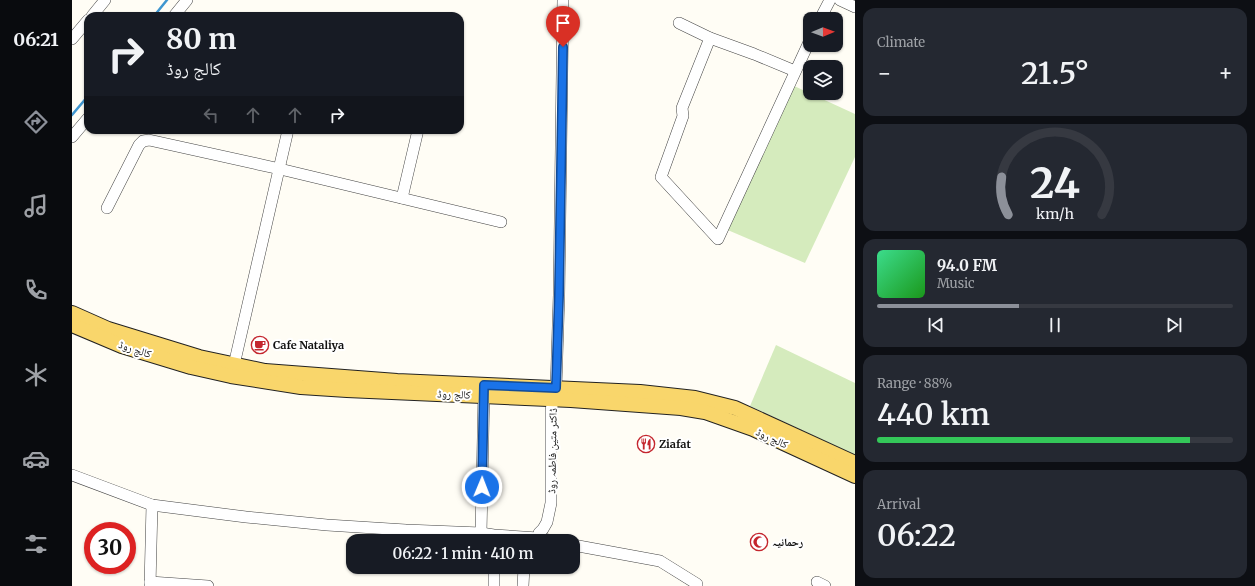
<!DOCTYPE html>
<meta charset="utf-8">
<style>
body{margin:0;font-family:Merriweather,"Noto Naskh Arabic",serif;background:#242831;color:#f1f3f6;height:100vh;display:flex;flex-direction:column;font-size:15px;white-space:nowrap}
*{box-sizing:border-box;margin:0}
p{font-size:13px;color:#9ea1a6}
.icon{flex:none;width:22px;height:22px;fill:none;stroke:currentColor;stroke-width:2;stroke-linecap:round;stroke-linejoin:round}
.map{position:relative;flex:1;overflow:hidden}
.side{display:flex;flex-direction:column;gap:8px;padding:8px;background:#0d0f14;width:400px}
.side>*{flex:none}
.guide{position:absolute;left:12px;top:12px;width:380px;height:122px;border-radius:12px;box-shadow:0 1px 3px #0004;background:#171b24;color:#f1f3f6;overflow:hidden}
.needle{width:26px;rotate:89deg}
.controls{position:absolute;left:731px;top:12px;display:grid;gap:8px}
.controls a{display:grid;place-items:center;width:40px;height:40px;border-radius:8px;background:#171b24;box-shadow:0 1px 3px #0004;font-size:20px}
.speed{position:absolute;left:12px;top:522px;display:flex;gap:8px;font-size:20px;font-weight:700;text-align:center}
.speed>*{display:grid;place-content:center;width:52px;height:52px;border-radius:50%;background:#171b24;box-shadow:0 1px 3px #0004;line-height:1}
.speed .limit{border:6px solid #d22;background:#fff;color:#111}
.pin{position:absolute;display:grid;place-items:center;width:34px;height:34px;color:#fff;margin:-41px -17px;border-radius:50% 50% 50% 0;rotate:-45deg;box-shadow:0 0 4px #0007}
.pin .icon{rotate:45deg}
.me{position:absolute;width:44px;margin:-22px;rotate:1deg;stroke-linejoin:round;filter:drop-shadow(0 0 3px #0008)}
.turn{display:flex;align-items:center;gap:14px;height:84px;padding:0 16px;font-size:18px}
.turn .icon{width:52px;height:52px;stroke-width:2.5}
.turn b{display:block;font-size:28px;line-height:34px}
.lanes{display:flex;align-items:center;height:38px;padding:0 16px;background:#0003;justify-content:center;gap:20px;direction:ltr}
.lanes .off{opacity:.35}
.big{font-size:30px;font-weight:600;line-height:1.1}
.side .card{flex:1;display:flex;flex-direction:column;justify-content:center;gap:6px;min-width:0;padding:0 14px;border-radius:12px;background:#242831}
.side .dial{align-items:center;gap:0}
.dial svg{height:104px;overflow:visible;fill:none;stroke:#363941;stroke-width:7;stroke-linecap:round;text-anchor:middle}
.dial text{fill:#f1f3f6;stroke:none}
.song{display:flex;align-items:center;gap:12px}
.cover{width:48px;height:48px;border-radius:6px;background:linear-gradient(135deg,hsl(150 70% 55%),hsl(120 70% 35%))}
.played{height:4px;border-radius:2px;background:linear-gradient(90deg,#8c9099 40%,#363941 40%)}
.keys{display:flex;justify-content:space-around;direction:ltr}
.heat{display:flex;justify-content:space-between;align-items:center;font-size:22px;direction:ltr}
.charge{height:6px;border-radius:3px;background:linear-gradient(90deg,#34c759 88%,#363941 0)}
.trip{position:absolute;left:274px;top:534px;width:234px;height:40px;border-radius:12px;background:#171b24;box-shadow:0 1px 3px #0004;font-weight:600;line-height:40px;text-align:center}
main{display:flex;flex:1;min-height:0}
.tabs{display:flex;flex-direction:column;width:72px;justify-content:space-around;align-items:center;background:#090b0e;color:#9ea1a6}
.tabs .icon{width:28px;height:28px}
.tabs .current{color:#8c9099}
.tabs b{font-size:18px;color:#f1f3f6}
.map>svg:first-child{display:block}
</style>
<main>
<nav class="tabs">
<b>06:21</b>
<svg class="icon current" aria-label="directions" viewBox="0 0 24 24"><path d="M12 3l9 9-9 9-9-9zM9 14v-3h6M13 9l2 2-2 2"/></svg>
<svg class="icon" aria-label="music" viewBox="0 0 24 24"><path d="M9 18V5l10-2v13"/><circle cx="6" cy="18" r="3"/><circle cx="16" cy="16" r="3"/></svg>
<svg class="icon" aria-label="phone" viewBox="0 0 24 24"><path d="M5 4h4l2 5-3 2q2 4 5 5l2-3 5 2v4C11 20 4 13 5 4z"/></svg>
<svg class="icon" aria-label="climate" viewBox="0 0 24 24"><path d="M12 3v18M4 7l16 10M4 17L20 7"/></svg>
<svg class="icon" aria-label="car" viewBox="0 0 24 24"><path d="M5 17H2v-5l4-1 3-4h7l3 4 3 1v5h-3M9 17h6M6 11h13"/><circle cx="7" cy="17" r="2"/><circle cx="17" cy="17" r="2"/></svg>
<svg class="icon" aria-label="filters" viewBox="0 0 24 24"><path d="M4 7h16M4 17h16"/><circle cx="9" cy="7" r="2"/><circle cx="15" cy="17" r="2"/></svg>
</nav>
<div class="map">
<svg width="783" height="586" viewBox="0 0 783 586">
<rect width="100%" height="100%" fill="#fffdf5"/>
<g fill="#d5ebbd">
<path d="M720,85L783,114V157L733,263L651,228Z"/>
<path d="M704,345L783,383V455L678,406Z"/>
</g>
<g fill="none" stroke-linecap="round" stroke-linejoin="round">
<g stroke="#3f96cf" stroke-width="2.5">
<path d="M82,16L95,0"/>
<path d="M0,115L16,96"/>
</g>
<defs>
<g id="minor">
<path d="M768,0L783,7"/>
<path d="M20,16L33,0"/>
<path d="M102,16L115,0"/>
<path d="M748,19L758,0"/>
<path d="M607,23L638,38L682,54L723,71"/>
<path d="M638,38L610,108L611,116L589,177L646,239L738,40"/>
<path d="M0,39L16,20"/>
<path d="M0,137L16,118"/>
<path d="M330,198L346,130"/>
<path d="M35,208L67,145L71,141L77,140L208,169L429,222"/>
<path d="M162,365L216,130"/>
<path d="M0,475L80,505L174,517L255,525L334,530L409,533L422,535L466,538L481,541"/>
<path d="M409,533L412,389"/>
<path d="M466,538L467,533L471,529L475,522L479,503V410L484,388L487,295L491,0"/>
<path d="M501,545L588,561L625,584V586"/>
<path d="M78,582L136,586"/>
<path d="M745,582L753,586"/>
<path d="M78,586L80,505"/>
<path d="M422,586V567"/>
<path d="M451,586L452,567"/>
</g>
<g id="major">
<path d="M0,313L36,329L127,357L193,371L325,381L568,392L623,398L663,408L783,463"/>
<path d="M0,325L50,346L119,367L159,376L229,387L275,390L499,400L609,408L633,412L681,429L783,476"/>
</g>
</defs>
<use href="#minor" stroke="#444" stroke-width="12"/>
<use href="#major" stroke="#222" stroke-width="16"/>
<use href="#minor" stroke="#fff" stroke-width="11"/>
<use href="#major" stroke="#f9d66b" stroke-width="14"/>
</g>
<g fill="none" stroke-linecap="round" stroke-linejoin="round">
<defs>
<path id="route" d="M410,487L412,385L484,388L487,295L491,47"/>
</defs>
<use href="#route" stroke="#114b97" stroke-width="10"/>
<use href="#route" stroke="#1a73e8" stroke-width="7"/>
</g>
<defs>
<symbol id="cafe-ring" viewBox="-11 -11 22 22"><circle r="9.5" fill="#fff" stroke="#c4262e" stroke-width="1.5"/><path d="M-5.5-4.5H6V0H3Q3 3.5 0 3.5H-2.5Q-5.5 3.5-5.5 0ZM3-3.2v2h1.7v-2ZM-6 4.5H4V6H-6Z" fill="#c4262e"/></symbol>
<symbol id="restaurant-ring" viewBox="-11 -11 22 22"><circle r="9.5" fill="#fff" stroke="#c4262e" stroke-width="1.5"/><path d="M-5-6h1v4h1v-4h1v4h1v-4h1v5L-1.5 .5V6h-2V.5L-5-1ZM5-6V6H3V1.5H1.5Q1.5-4 5-6Z" fill="#c4262e"/></symbol>
<symbol id="mosque-ring" viewBox="-11 -11 22 22"><circle r="9.5" fill="#fff" stroke="#c4262e" stroke-width="1.5"/><path d="M3.5-4.9A6 6 0 1 0 3.5 4.9A5 5 0 1 1 3.5-4.9Z" fill="#c4262e"/></symbol>
</defs>
<g fill-rule="evenodd">
<use href="#cafe-ring" x="178" y="335" width="20" height="20"/>
<use href="#restaurant-ring" x="564" y="434" width="20" height="20"/>
<use href="#mosque-ring" x="677" y="532" width="20" height="20"/>
</g>
<g text-anchor="middle" dominant-baseline="central" stroke-width="4" stroke-linejoin="round" paint-order="stroke">
<g font-size="11" font-weight="bold" fill="#111" stroke="#fff" text-anchor="start">
<text x="201" y="345">Cafe Nataliya</text>
<text x="587" y="444">Ziafat</text>
<text x="700" y="542">رحمانیہ</text>
</g>
<g font-size="11" fill="#111" stroke="#fff">
<text transform="translate(63 349) rotate(18)">کالج روڈ</text>
<text transform="translate(382 394) rotate(2)">کالج روڈ</text>
<text transform="translate(700 438) rotate(25)">کالج روڈ</text>
<text transform="translate(480 451) rotate(-89)">ڈاکٹر متین فاطمہ روڈ</text>
</g>
</g>
</svg>
<div class="controls">
<a><svg class="needle" viewBox="-14 -14 28 28"><path d="M0-13l5 13h-10z" fill="#e53935"/><path d="M0 13l5-13h-10z" fill="#9ea1a6"/></svg></a>
<a><svg class="icon" aria-label="layers" viewBox="0 0 24 24"><path d="M12 4l9 5-9 5-9-5zM3 14l9 5 9-5"/></svg></a>
</div>
<div class="speed"><div class="limit">30</div></div>
<div class="pin" style="left:491px;top:47px;background:#d93025"><svg class="icon" aria-label="arrive" viewBox="0 0 24 24"><path d="M6 21V4h12l-3 4 3 4H6"/></svg></div>
<svg class="me" style="left:410px;top:487px" viewBox="-20 -20 40 40"><circle r="17" fill="#1a73e8" stroke="#fff" stroke-width="3"/><path d="M0-11L8 9 0 5-8 9z" fill="#fff"/></svg>
<div class="trip">06:22 · 1 min · 410 m</div>
<div class="guide">
<div class="turn"><svg class="icon" aria-label="right" viewBox="0 0 24 24"><path d="M7 20v-9h11M14 6l5 5-5 5"/></svg><div><b>80 m</b>کالج روڈ</div></div>
<div class="lanes"><svg class="icon off" aria-label="left" viewBox="0 0 24 24"><path d="M17 20v-9H6M10 6l-5 5 5 5"/></svg><svg class="icon off" aria-label="ahead" viewBox="0 0 24 24"><path d="M12 20V5M6 11l6-6 6 6"/></svg><svg class="icon off" aria-label="ahead" viewBox="0 0 24 24"><path d="M12 20V5M6 11l6-6 6 6"/></svg><svg class="icon" aria-label="right" viewBox="0 0 24 24"><path d="M7 20v-9h11M14 6l5 5-5 5"/></svg></div>
</div>
</div>
<section class="side">
<div class="card"><p>Climate</p>
<div class="heat"><a>−</a><b class="big">21.5°</b><a>+</a></div>
</div>
<div class="card dial"><svg viewBox="0 0 100 80">
<path d="M14 69A42 42 0 1 1 86 69"/>
<path d="M14 69A42 42 0 0 1 9 40" stroke="#8c9099"/>
<text x="50" y="56" font-size="32" font-weight="700">24</text>
<text x="50" y="72" font-size="11">km/h</text>
</svg></div>
<div class="card">
<div class="song"><i class="cover"></i><div><b>94.0 FM</b><p>Music</p></div></div>
<div class="played"></div>
<div class="keys"><svg class="icon" aria-label="previous" viewBox="0 0 24 24"><path d="M18 5L8 12l10 7zM5 5v14"/></svg><svg class="icon" aria-label="pause" viewBox="0 0 24 24"><path d="M8 5v14M16 5v14"/></svg><svg class="icon" aria-label="next" viewBox="0 0 24 24"><path d="M6 5l10 7-10 7zM19 5v14"/></svg></div>
</div>
<div class="card"><p>Range · 88%</p><b class="big">440 km</b><div class="charge"></div></div>
<div class="card"><p>Arrival</p><b class="big">06:22</b></div>
</section>
</main>
